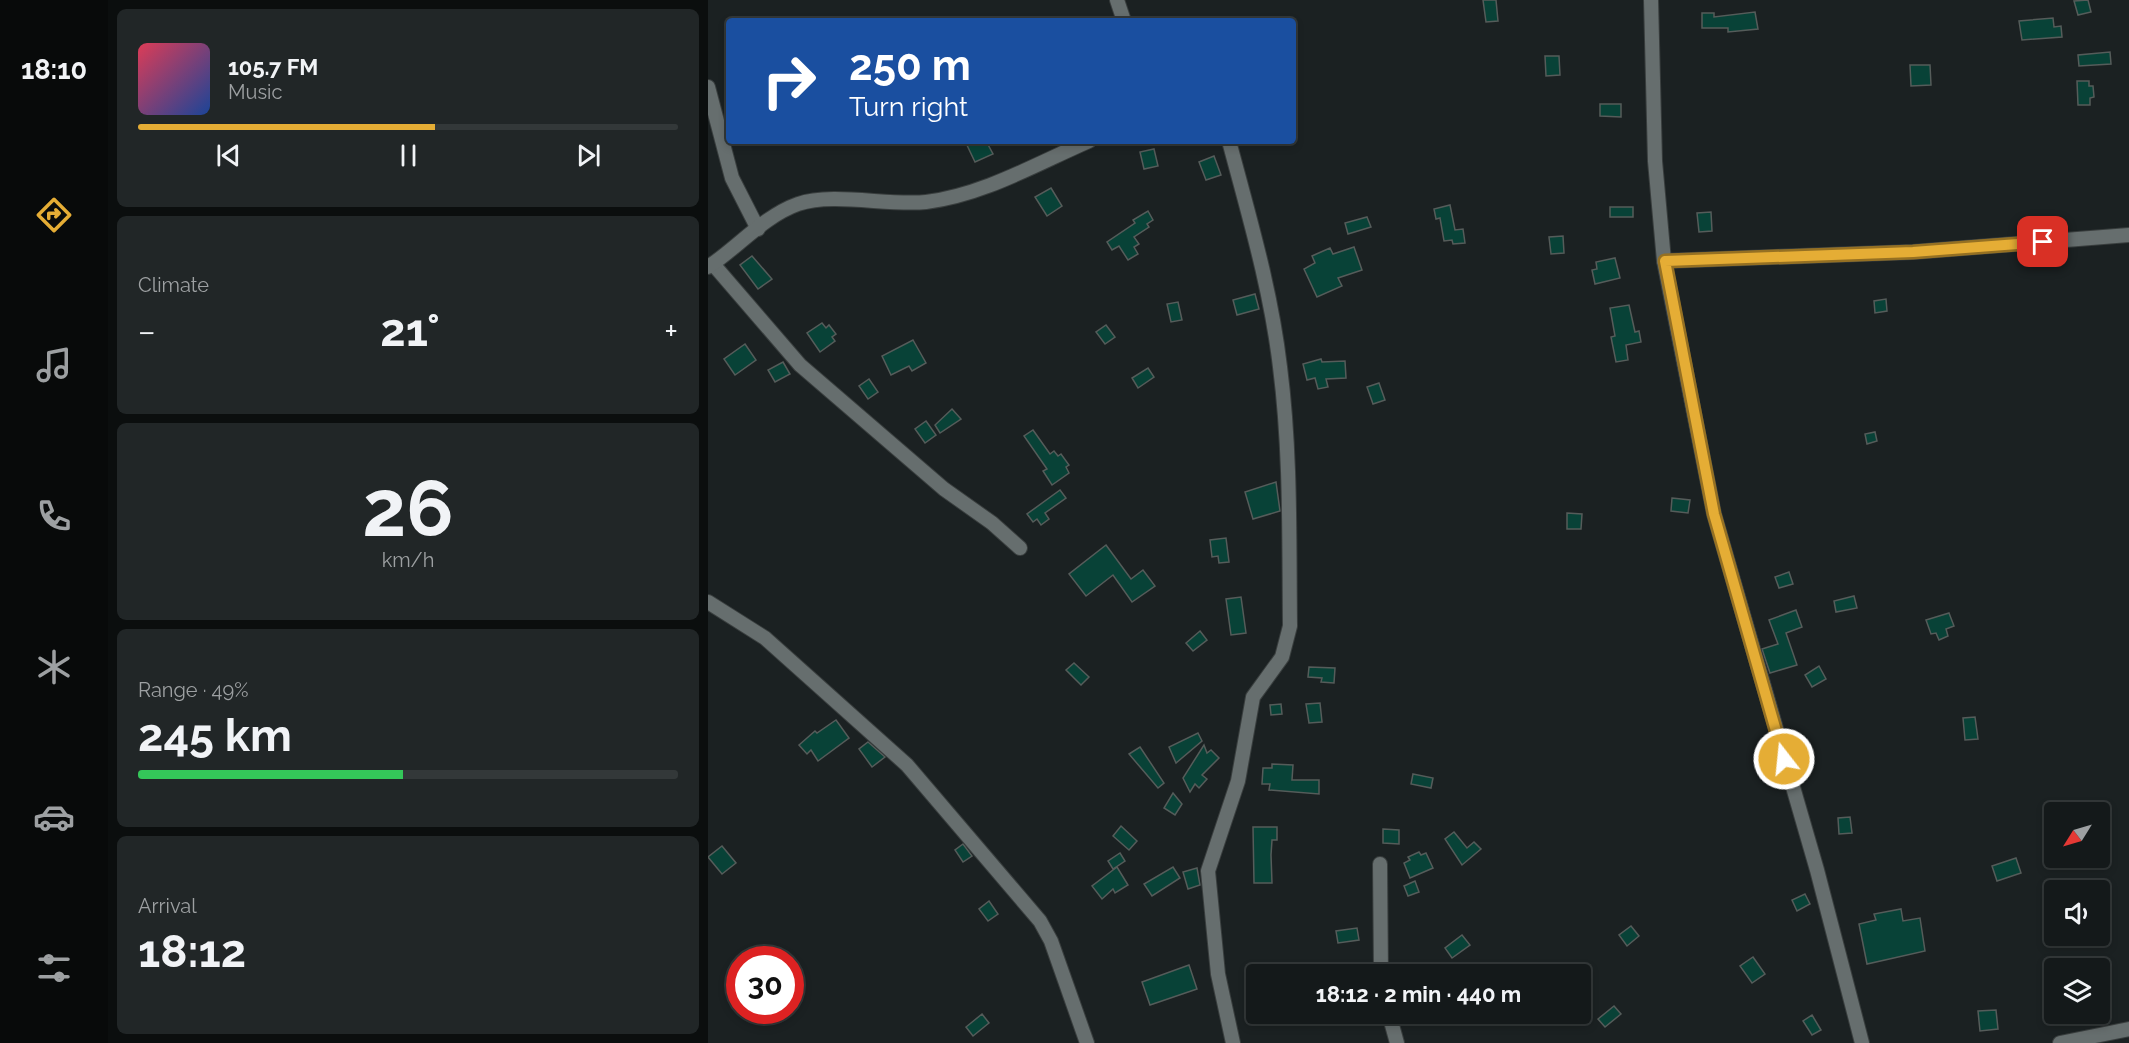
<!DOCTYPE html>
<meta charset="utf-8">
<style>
body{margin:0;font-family:Raleway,sans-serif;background:#212627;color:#f1f3f6;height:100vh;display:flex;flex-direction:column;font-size:22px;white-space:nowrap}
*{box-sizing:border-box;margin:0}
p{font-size:20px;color:#9da0a2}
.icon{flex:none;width:33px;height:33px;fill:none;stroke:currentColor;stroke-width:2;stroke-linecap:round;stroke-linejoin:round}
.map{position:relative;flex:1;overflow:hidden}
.panel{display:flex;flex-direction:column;gap:9px;padding:9px;background:#0b0e0e;width:600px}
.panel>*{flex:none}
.top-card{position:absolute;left:18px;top:18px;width:570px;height:126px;border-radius:6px;box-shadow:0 3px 9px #0003,0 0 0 2px #333839;background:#1a4fa0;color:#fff;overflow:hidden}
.needle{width:39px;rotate:233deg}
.fabs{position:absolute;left:1336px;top:802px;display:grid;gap:12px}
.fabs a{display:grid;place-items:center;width:66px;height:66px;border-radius:6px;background:#14191a;box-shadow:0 3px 9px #0003,0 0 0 2px #333839;font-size:30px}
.speed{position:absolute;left:18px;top:946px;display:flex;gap:12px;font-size:30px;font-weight:700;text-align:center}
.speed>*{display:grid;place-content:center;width:78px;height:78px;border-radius:50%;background:#14191a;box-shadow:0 3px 9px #0003,0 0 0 2px #333839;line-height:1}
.speed .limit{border:9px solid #d22;background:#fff;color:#111}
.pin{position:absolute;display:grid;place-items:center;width:51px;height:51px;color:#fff;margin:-26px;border-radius:12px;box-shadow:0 3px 9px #0006}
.me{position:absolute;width:66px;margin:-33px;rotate:344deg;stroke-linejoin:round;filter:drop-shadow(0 0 4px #0008)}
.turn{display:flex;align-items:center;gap:21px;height:126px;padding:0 24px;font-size:27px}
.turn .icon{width:78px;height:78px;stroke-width:2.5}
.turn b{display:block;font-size:42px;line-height:51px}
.big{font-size:45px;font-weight:700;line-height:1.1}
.panel .tile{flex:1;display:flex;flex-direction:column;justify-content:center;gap:9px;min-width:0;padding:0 21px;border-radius:9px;background:#212627}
.panel .dial{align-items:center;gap:0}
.dial b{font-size:78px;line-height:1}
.song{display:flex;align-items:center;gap:18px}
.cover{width:72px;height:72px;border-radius:9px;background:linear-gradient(135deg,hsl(350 70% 55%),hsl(220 70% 35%))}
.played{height:6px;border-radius:3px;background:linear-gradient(90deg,#e5ad35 55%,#333839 55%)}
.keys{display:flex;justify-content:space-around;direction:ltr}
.heat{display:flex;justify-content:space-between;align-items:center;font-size:33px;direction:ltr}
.charge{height:9px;border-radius:4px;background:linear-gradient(90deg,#34c759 49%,#333839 0)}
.trip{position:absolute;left:538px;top:964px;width:345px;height:60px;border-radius:6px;background:#14191a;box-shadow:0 3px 9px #0003,0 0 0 2px #333839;font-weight:700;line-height:60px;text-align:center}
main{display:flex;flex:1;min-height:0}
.tabs{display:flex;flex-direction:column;width:108px;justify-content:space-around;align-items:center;background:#080a0a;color:#9da0a2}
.tabs .icon{width:42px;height:42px}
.tabs .current{color:#e5ad35}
.tabs b{font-size:27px;color:#f1f3f6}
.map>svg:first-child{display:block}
</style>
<main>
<nav class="tabs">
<b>18:10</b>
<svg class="icon current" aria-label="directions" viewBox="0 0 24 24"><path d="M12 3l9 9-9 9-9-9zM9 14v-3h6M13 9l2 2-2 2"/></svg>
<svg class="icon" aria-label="music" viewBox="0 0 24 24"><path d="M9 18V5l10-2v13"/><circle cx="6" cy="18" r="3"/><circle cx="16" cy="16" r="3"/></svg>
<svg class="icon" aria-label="phone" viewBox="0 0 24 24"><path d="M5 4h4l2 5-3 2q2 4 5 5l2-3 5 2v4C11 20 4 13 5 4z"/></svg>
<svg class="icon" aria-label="climate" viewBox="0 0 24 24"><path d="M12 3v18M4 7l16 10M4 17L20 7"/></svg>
<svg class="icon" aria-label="car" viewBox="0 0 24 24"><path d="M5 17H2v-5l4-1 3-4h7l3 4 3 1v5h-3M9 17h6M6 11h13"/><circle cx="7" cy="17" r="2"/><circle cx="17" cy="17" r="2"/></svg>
<svg class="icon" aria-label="filters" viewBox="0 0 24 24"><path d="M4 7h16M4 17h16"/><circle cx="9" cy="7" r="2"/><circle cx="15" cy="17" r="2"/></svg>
</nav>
<section class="panel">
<div class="tile">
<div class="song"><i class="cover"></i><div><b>105.7 FM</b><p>Music</p></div></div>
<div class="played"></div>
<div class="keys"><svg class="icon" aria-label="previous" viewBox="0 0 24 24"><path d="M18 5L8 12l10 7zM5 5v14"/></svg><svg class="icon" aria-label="pause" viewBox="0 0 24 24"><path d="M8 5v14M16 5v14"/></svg><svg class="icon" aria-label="next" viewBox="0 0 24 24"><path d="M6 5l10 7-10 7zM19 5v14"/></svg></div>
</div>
<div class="tile"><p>Climate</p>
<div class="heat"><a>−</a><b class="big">21°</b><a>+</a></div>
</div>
<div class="tile dial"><b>26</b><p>km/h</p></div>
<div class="tile"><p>Range · 49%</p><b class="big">245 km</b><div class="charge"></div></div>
<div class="tile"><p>Arrival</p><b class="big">18:12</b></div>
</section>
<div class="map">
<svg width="1421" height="1043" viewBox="0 0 1421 1043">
<rect width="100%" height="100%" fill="#1b2122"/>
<g fill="#084237" stroke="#555c5a" stroke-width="1.5">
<path d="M775,0H788L790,21L778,22Z"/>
<path d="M1380,0L1383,12L1370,15L1366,1Z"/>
<path d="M1047,12L1050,29L1020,32V28H994V13H1006V17Z"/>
<path d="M1345,18L1346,27L1353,26L1354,37L1314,40L1311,21Z"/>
<path d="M1402,52L1403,64L1371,66L1370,55Z"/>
<path d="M837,56H851L852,75L838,76Z"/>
<path d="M1202,65H1222L1223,85L1203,86Z"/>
<path d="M1369,81H1381V86H1385L1386,97L1382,98V105H1370Z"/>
<path d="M892,104H913V117L892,116Z"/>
<path d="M257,141H278L285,154L267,162Z"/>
<path d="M446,149L450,166L436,169L432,152Z"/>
<path d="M506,156L513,175L498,180L491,162Z"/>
<path d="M343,188L354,206L339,216L327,197Z"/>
<path d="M742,205L747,230L755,229L757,243L745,244L744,240L736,241L732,218L728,219L726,209Z"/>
<rect x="902" y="207" width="23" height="10"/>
<path d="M440,211L445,220L439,224L441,227L426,237L431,244L426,247L430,254L420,260L411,246L404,250L399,242L427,223L425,220Z"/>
<path d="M1003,212L1004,231L991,232L989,213Z"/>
<path d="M659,217L663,227L640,234L637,223Z"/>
<path d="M855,236L856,253L843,254L841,237Z"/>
<path d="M646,247L654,270L630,278L634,286L609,297L596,269L607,263L604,256L622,248L625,254Z"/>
<path d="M44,256L64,279L50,289L32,265Z"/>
<path d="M907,258L912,278L887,284L884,270L889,269L888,262Z"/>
<path d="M547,294L551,309L529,315L525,300Z"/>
<path d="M1178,299L1179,311L1167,313L1166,301Z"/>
<path d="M470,302L474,320L463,322L459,304Z"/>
<path d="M921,305L927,332L931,331L933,342L918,345L920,360L908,362L903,337L907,336L902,308Z"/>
<path d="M114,323L118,328L121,325L128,334L124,337L127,341L112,352L99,333Z"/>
<path d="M398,325L407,337L397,344L388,332Z"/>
<path d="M205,340L218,363L204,371L201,366L183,375L174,356Z"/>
<path d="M37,344L48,360L27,375L16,359Z"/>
<path d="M613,359L614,362L637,361L638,378L618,379L620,387L610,389L607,378L599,380L595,364Z"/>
<path d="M75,362L82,374L67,382L60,370Z"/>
<path d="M440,368L446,377L430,388L424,378Z"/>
<path d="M161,379L170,392L160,399L151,386Z"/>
<path d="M671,383L677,400L665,404L659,387Z"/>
<path d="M244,409L253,419L232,433L227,425Z"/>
<path d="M218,421L228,435L217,443L207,429Z"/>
<path d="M325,430L342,454L346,451L350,456L353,454L361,465L358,467L361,473L344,485L335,471L339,469L316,436Z"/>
<path d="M1167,432L1169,441L1159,444L1157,434Z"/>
<path d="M568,482L572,511L545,519L537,492Z"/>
<path d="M352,490L358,498L337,513L341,519L333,525L329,519L325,522L319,514Z"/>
<path d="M964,498L982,500L980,513L963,511Z"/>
<path d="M859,513L874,514L873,529H859Z"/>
<path d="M518,538L521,562L511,563L510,556L504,557L502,540Z"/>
<path d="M398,545L423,579L435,570L447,586L424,602L405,575L378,596L361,574Z"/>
<path d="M1081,572L1085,584L1071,588L1067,577Z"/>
<path d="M1146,596L1149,608L1128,612L1126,601Z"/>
<path d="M533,597L538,633L523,635L518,599Z"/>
<path d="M1088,610L1094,627L1078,633L1089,665L1062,673L1054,649L1070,644L1061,620Z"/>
<path d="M1241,613L1246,626L1238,629L1240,636L1231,640L1228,633L1223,634L1218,620Z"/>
<path d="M492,631L499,640L485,651L478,643Z"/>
<path d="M366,663L381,677L373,685L358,670Z"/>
<path d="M1111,666L1118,679L1104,687L1097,675Z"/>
<path d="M601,667L627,668L626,683L613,682L614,678L600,677Z"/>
<path d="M612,703L614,722L601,723L598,704Z"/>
<path d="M573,704L574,714L563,715L562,705Z"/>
<path d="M1267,717L1270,739L1257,740L1255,718Z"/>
<path d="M128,720L141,738L110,761L103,750L99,754L91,745L107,731L109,733Z"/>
<path d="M490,733L494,741L468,763L461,747Z"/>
<path d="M160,742L177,757L164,767L151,749Z"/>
<path d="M496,745L499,753L503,750L511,758L494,775L499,779L491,788L487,784L482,792L475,778Z"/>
<path d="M432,747L456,783L450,788L421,754Z"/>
<path d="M564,764L585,765L584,780H611V794L561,790L562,784H554L555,768H564Z"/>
<path d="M705,774L725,778L723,788L703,784Z"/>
<path d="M465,793L474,804L467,815L456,808Z"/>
<path d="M1142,817L1144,833L1131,834L1130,818Z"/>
<path d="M413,826L429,841L421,850L405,836Z"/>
<path d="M545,827H569V840H564L563,855L564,883H546Z"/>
<path d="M675,829L691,830V844L675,843Z"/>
<path d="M746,832L759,848L766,842L773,849L754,865L737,839Z"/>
<path d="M255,844L264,856L255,862L247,850Z"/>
<path d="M14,846L28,863L14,874L0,857Z"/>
<path d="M711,852L713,855L718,853L725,868L702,878L696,863L702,860L700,857Z"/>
<path d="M412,853L417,861L405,869L400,861Z"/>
<path d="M1308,858L1313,873L1289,881L1284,866Z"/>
<path d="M409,867L420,885L407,893L405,889L394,899L384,886Z"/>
<path d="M465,867L472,878L444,896L436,884Z"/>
<path d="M489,868L492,885L480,889L475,872Z"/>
<path d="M707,881L711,892L700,896L696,886Z"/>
<path d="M1097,894L1102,904L1089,911L1084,900Z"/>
<path d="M281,901L290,914L280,921L271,909Z"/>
<path d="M1193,909L1195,921L1212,918L1217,951L1159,964L1151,924L1168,920L1166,914Z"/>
<path d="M923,926L931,936L919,946L911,935Z"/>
<path d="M649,928L651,940L630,943L628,931Z"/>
<path d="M754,935L762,945L744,958L737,948Z"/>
<path d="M1045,957L1057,974L1044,983L1032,966Z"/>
<path d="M481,965L489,989L442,1005L434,982Z"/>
<path d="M906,1006L913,1014L897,1027L890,1019Z"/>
<path d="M1288,1010L1290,1029L1272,1031L1270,1011Z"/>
<path d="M274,1014L281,1023L265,1036L258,1027Z"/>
<path d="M1104,1015L1113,1030L1104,1035L1095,1021Z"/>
</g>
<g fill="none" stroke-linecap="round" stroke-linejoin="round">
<defs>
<g id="minor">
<path d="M409,0L416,21"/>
<path d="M943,0L947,161L956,261L1006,514L1109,870L1154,1043"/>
<path d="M0,87L24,178L50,229"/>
<path d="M521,141C541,216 563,290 572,367C583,453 581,540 582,626L574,657L545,697L530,781L500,871L510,974L525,1043"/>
<path d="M956,261L1205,252L1421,235"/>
<path d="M5,264L92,365L236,489L284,523L312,548"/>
<path d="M0,267C29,248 56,216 90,204C125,192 180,206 218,202C275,195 328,164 381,141"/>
<path d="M0,602L57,638L199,765L332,921L343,941L379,1043"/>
<path d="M672,864L673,975"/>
<path d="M681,1014L689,1043"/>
<path d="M1352,1043L1421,1029"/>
</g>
</defs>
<use href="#minor" stroke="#393e3e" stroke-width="16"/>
<use href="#minor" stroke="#666e6e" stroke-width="14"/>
</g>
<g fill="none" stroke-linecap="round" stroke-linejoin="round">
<defs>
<path id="route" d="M1076,759L1006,514L957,261L1205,252L1335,242"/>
</defs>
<use href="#route" stroke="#957022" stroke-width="15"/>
<use href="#route" stroke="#e5ad35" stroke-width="10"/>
</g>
</svg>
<div class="fabs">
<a><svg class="needle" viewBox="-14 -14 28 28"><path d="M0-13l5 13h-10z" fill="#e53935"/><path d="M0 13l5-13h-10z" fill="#9da0a2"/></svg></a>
<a><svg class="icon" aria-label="sound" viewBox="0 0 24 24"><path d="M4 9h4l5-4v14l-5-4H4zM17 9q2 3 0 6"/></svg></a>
<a><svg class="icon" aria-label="layers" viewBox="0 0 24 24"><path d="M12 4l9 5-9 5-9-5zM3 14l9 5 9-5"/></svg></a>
</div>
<div class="speed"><div class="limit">30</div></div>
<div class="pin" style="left:1335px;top:242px;background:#d93025"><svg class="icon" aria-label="arrive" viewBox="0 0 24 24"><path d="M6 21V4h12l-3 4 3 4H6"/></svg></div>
<svg class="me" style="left:1076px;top:759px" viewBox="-20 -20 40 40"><circle r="17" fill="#e5ad35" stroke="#fff" stroke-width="3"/><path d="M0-11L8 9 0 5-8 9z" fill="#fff"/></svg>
<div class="trip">18:12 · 2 min · 440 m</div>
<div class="top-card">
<div class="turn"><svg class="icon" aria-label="right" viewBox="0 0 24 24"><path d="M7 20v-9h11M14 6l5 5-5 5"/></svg><div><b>250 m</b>Turn right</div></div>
</div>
</div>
</main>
